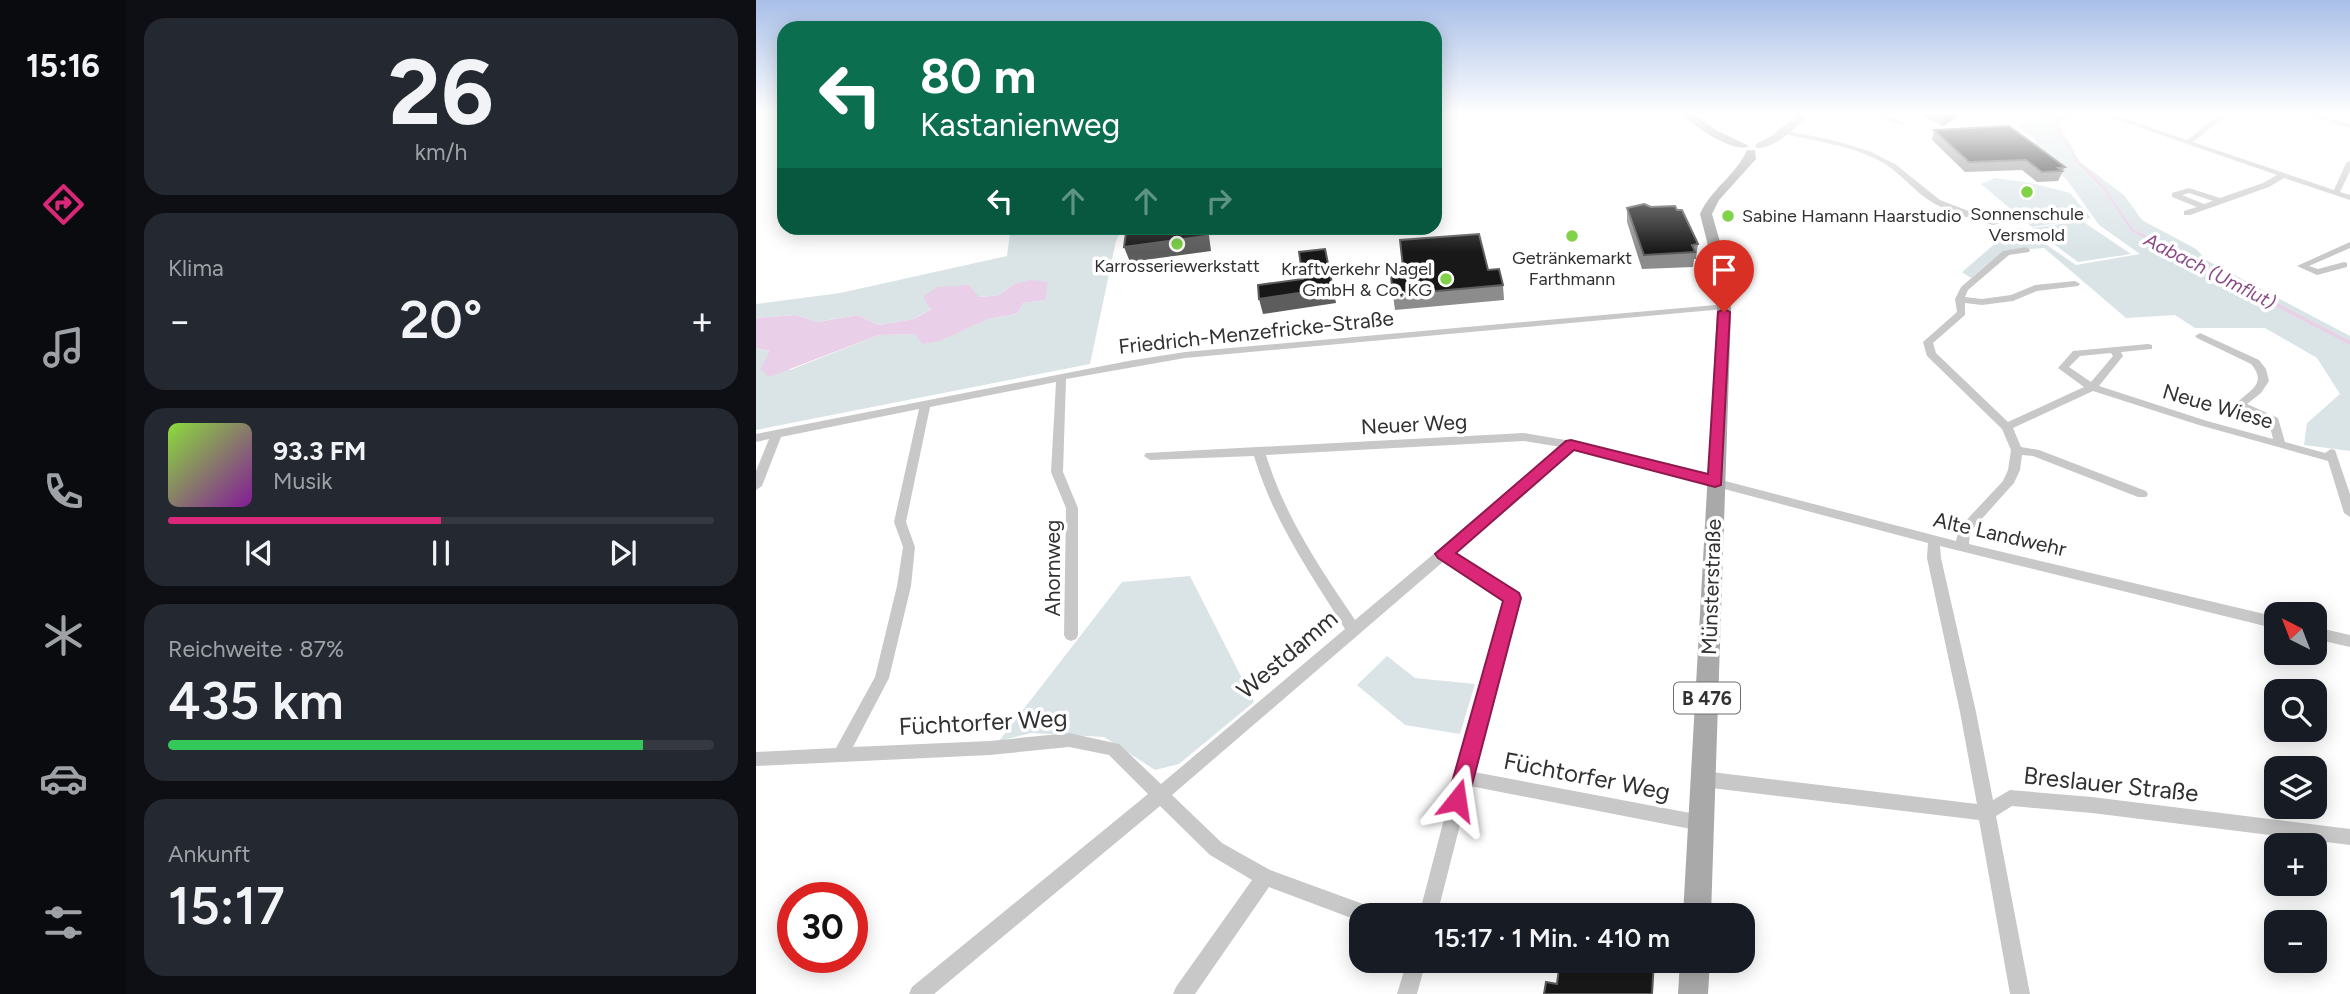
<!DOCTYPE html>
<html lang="de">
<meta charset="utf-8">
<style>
body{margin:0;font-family:Figtree,sans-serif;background:#242831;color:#f1f3f6;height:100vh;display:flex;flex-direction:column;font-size:26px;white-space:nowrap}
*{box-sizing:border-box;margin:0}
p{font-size:23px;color:#9ea1a6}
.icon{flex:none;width:38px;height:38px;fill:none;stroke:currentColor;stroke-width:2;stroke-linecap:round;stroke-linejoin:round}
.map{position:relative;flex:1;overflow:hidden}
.panel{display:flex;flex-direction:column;gap:18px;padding:18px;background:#0d0f14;width:630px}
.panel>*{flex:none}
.banner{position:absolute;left:21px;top:21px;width:665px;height:214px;border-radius:21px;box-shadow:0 4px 18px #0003;background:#0b6e4f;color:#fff;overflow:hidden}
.needle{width:46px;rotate:318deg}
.tools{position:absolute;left:1508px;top:602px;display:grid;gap:14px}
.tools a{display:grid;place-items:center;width:63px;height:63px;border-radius:14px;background:#171b24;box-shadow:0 4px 18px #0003;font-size:35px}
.speed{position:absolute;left:21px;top:882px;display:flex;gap:14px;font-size:35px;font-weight:700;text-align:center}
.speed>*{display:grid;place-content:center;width:91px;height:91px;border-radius:50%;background:#171b24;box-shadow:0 4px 18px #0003;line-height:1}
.speed .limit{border:10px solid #d22;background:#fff;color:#111}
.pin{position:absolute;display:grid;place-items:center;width:60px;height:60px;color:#fff;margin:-72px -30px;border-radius:50% 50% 50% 0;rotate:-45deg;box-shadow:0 0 7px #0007}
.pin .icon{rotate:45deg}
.me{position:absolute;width:77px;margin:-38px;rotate:15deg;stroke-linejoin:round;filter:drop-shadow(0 0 5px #0008)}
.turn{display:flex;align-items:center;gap:24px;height:147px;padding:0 28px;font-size:32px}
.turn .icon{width:91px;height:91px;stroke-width:2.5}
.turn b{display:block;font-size:49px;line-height:60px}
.lanes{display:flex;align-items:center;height:66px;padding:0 28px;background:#0003;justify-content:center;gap:35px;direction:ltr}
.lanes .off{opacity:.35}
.big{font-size:52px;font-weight:600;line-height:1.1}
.panel .card{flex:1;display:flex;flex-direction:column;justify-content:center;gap:10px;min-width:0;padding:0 24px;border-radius:21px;background:#242831}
.panel .dial{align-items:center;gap:0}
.dial b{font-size:91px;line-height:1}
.song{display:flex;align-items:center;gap:21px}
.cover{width:84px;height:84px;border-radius:10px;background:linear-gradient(135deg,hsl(90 70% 55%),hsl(290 70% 35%))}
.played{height:7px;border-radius:4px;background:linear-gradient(90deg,#db2777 50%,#363941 50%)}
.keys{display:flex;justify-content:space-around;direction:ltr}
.heat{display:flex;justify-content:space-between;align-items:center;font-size:38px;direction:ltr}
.charge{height:10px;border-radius:5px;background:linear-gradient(90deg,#34c759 87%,#363941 0)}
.trip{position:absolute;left:593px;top:903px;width:406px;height:70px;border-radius:21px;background:#171b24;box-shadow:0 4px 18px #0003;font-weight:600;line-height:70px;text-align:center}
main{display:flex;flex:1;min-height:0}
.tab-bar{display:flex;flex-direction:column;width:126px;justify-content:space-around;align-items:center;background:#090b0e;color:#9ea1a6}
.tab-bar .icon{width:49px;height:49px}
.tab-bar .on{color:#db2777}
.tab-bar b{font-size:32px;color:#f1f3f6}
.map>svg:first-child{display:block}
</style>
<main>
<nav class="tab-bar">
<b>15:16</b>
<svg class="icon on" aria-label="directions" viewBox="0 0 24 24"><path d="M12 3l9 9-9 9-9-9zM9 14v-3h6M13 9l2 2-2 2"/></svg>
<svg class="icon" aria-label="music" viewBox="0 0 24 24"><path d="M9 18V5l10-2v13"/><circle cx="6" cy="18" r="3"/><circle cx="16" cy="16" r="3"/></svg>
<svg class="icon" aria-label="phone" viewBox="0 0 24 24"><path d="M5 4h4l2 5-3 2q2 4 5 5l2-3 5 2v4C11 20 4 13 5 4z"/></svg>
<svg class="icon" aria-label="climate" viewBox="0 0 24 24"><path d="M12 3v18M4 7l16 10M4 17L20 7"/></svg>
<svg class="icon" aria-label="car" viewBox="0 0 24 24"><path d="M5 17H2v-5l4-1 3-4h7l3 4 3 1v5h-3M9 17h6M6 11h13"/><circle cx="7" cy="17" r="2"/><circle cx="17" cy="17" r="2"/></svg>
<svg class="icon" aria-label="filters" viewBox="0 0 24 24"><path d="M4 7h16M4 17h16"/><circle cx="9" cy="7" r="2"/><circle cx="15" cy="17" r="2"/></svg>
</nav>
<section class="panel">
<div class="card dial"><b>26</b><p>km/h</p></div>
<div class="card"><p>Klima</p>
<div class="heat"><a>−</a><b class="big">20°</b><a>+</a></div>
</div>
<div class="card">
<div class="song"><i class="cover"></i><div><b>93.3 FM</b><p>Musik</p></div></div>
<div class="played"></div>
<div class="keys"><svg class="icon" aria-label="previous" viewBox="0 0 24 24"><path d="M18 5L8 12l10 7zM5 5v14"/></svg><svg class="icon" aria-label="pause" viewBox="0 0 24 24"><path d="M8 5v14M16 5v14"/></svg><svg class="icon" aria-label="next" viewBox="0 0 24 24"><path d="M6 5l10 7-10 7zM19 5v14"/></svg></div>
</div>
<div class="card"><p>Reichweite · 87%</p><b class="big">435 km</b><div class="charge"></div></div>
<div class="card"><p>Ankunft</p><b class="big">15:17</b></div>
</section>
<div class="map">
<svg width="1594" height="994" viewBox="0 0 1594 994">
<rect width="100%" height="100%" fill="#fff"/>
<g fill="#dae4e7">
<path d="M1289,113H1324L1304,121V126L1324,162L1368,195L1386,220L1440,249L1452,261L1594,336V451L1548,445L1551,423L1584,394L1561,358L1509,328H1439L1419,315L1370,318L1288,248L1248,251L1215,278L1206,272L1255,230L1266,228L1320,265L1384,254L1343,225L1311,180L1280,151V140L1262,126Z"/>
<path d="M1239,178L1275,183L1314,193L1335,218L1276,227L1225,184Z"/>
<path d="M1326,221L1375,254L1322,262L1276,228Z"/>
<path d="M326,228H366L360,241L334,364L0,430V348L14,351L34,370L123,335L159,334L183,341L232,319L261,314L267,303L289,300L258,284L243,295L222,297L213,285L167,297L176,308L158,319L122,325L102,315L60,322L40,315L0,318V304L84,293L251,256L254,234Z"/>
<path d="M434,576L498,702L423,764L399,770L348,737L275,733L243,741L366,582Z"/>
<path d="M631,656L659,678L719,684L704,734L649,725L601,685Z"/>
</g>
<path fill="#e9cfe8" d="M276,280L292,282L289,300L267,303L261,314L232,319L184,341L166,344L159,334L123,335L13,377L4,369L14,351L0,348V318L40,315L61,322L102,315L122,325L158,319L175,309L167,297L181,287L213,285L223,297L243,295L258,284Z"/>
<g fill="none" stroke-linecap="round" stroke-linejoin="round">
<path stroke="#e9cfe8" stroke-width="2.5" d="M1318,113L1302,120L1300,125L1321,161L1347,187L1376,230L1423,254"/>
<path stroke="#e9cfe8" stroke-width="3.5" d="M1419,252L1594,343"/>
<g fill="#c8c8c8" fill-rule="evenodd">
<path d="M1113,113H1123L1150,124L1145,125Z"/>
<path d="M1342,113H1352L1431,140L1465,113H1473L1437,142L1578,190L1590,163L1594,161V171L1584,192L1594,195V200L1528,178L1513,187L1434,215H1428V211L1441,207L1416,197V193L1433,188L1464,198L1507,183L1521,175ZM1433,193L1457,201L1448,204L1426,195Z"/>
<path d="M1542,113H1554L1594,124V128Z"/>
<path d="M1027,130L1076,140L1113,151L1139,164L1184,200L1244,223L1237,225C1215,218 1191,213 1171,199C1153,186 1140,168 1120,159C1090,144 1056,141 1025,133L1024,132Z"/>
<path d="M1594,242V248L1553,266L1562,269L1588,262L1591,263V267L1561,275L1541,266Z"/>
<path d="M1270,247L1274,250L1273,252L1253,255L1212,290L1209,297L1226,299L1255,295L1279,285L1319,281L1324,284L1322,286L1281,291L1257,301L1226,305L1209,303V315L1177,343L1180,353L1252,422L1328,387L1302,368L1317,351L1392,344L1396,345V349L1365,352L1367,356L1343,386L1451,421L1517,439L1513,422L1479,405C1491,391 1513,385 1495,364L1441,338L1439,336L1444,333L1503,360L1510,369L1513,381L1505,393L1491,404L1522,418L1529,442L1569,453L1575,449L1579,450L1594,494V517L1588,513L1572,461L1443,425L1337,391L1257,428L1265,447L1283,450L1390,491L1392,494L1390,497H1382L1277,456L1266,455L1264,470L1258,483L1214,532L1213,544L1521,617V629L1184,546L1185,558L1220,712L1237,800L1254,790L1336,797L1594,829V845L1336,813L1256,806L1240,816L1274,994H1254L1223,820L947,787L941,784L939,779L941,774L947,771L1221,804L1204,712L1171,558L1172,543L817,449L697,553L761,594L763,598L718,772L945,815L951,817L954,823L951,829L945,831L714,786L681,915H663L699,777L749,600L688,561L416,795L466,843L514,870L618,908L620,915H606V922L513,887L439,994H417L420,987L496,880L454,855L404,806L178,994H153L156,987L392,794L353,755L313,747L234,755L0,766V752L80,748L119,677L141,586L147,547L138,522L163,409L25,437L6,486L0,490V471L13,439L0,442V434L372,361L429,352L971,304L973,306L968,309L429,358L310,379L307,472L322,508V635L320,639L315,641L310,639L308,635L310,508L295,472L300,382L174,407L150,522L159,547L155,586L133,678L97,747L234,741L313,733L363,744L405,784L589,629C554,573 517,520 498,456L394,460L388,456L390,453L768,433L815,441L1200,541L1203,528L1247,481L1252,470L1255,450L1246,429L1171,356L1167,342L1201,312L1199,299L1205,287L1247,251ZM1355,353L1357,356L1335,382L1313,367L1324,356ZM768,441L805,447L599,620C564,568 529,517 510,455Z"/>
<path d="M1559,627L1594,635V647L1559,639Z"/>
<path d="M651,961H670L661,994H641Z"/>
</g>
<path fill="#bbb" fill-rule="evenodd" d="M1044,113H1054C1042,126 1019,149 1000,148V144L1014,137Z"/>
<g fill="#a9a9a9" fill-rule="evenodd">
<path d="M924,113H936L960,130L993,146C979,155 935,124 924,113Z"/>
<path d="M991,150H999L1000,159L963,200L956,214L974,277L975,312L955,915H927L961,312L960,277L944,214C955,189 981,174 991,150Z"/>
<path d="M924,961H954L952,994H922Z"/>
</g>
</g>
<g fill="#8c8c8c">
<path d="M1170,113H1206L1187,126L1169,117Z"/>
<path d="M1178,130L1309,167L1302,181L1281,182L1266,170L1209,172L1176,140Z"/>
<path d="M895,207L921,210L942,244L940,259H938L937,267L886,269L871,222V208Z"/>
<path d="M732,270L747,285L748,300L639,310L637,295Z"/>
</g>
<g fill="#5d5d5d">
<path d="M1195,113H1206L1187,126L1190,116Z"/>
<path d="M449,228H452L455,251L374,262L368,247Z"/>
<path d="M577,288L580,303L507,314L503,299Z"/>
</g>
<g fill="#181818" stroke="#5d5d5d" stroke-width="2">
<path d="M1184,113H1195L1190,116Z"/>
<path d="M1253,126L1309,167L1302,168L1306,171L1286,172L1270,160L1213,162L1178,130Z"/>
<path d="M888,204L895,207L919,206L921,210H926L942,244L936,245L939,252L888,255L871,208Z"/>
<path d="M390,228H449L450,236L368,247L370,232L390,229Z"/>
<path d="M723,234L732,270L743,269L747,285L637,295L635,277L648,276L644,240Z"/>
<path d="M569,249L577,288L503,299L502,285L547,279L543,252Z"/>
<path d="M804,961H898L896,994H788L790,982L801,984Z"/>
</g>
<linearGradient id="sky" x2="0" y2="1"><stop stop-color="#a8bfe8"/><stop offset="0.45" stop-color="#fff"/><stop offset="1" stop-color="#fff" stop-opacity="0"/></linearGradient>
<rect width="1594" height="252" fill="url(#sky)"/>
<path fill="#db2777" stroke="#8e194d" stroke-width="2" d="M968,309L974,312L965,485L959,487L818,450L700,553L763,593L765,598L712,800L709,807L701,810L694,807L691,800L747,601L682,558L679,554L810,441L815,440L952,474L962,312Z"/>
<g fill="#81d149" stroke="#fff" stroke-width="2.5">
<circle cx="1271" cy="192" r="7"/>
<circle cx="972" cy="216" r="7"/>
<circle cx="816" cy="236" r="7"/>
<circle cx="421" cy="244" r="7"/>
<circle cx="690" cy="279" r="7"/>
</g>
<g text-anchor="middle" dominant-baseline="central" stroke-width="7" stroke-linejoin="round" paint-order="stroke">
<g font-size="18" fill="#313131" stroke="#fff">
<text x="1271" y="214">Sonnenschule<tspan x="1271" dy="21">Versmold</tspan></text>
<text x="986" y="216" text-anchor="start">Sabine Hamann Haarstudio</text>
<text x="816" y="258">Getränkemarkt<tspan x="816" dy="21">Farthmann</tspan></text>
<text x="421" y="266">Karrosseriewerkstatt</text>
<text x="676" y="269" text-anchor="end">Kraftverkehr Nagel<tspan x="676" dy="21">GmbH &amp; Co. KG</tspan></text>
</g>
<g font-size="19" font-style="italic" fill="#894886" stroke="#fff">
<text transform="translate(1454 271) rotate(27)">Aabach (Umflut)</text>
</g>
<rect fill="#fff" stroke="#6f6f6f" stroke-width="2" x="918" y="682.5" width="66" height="31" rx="5"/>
<g font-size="19" font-weight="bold" fill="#313131">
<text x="951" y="698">B 476</text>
</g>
<g font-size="21" fill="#313131" stroke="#fff">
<text transform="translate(500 332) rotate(-6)">Friedrich-Menzefricke-Straße</text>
<text transform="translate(1462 406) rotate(16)">Neue Wiese</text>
<text transform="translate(658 424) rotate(-3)">Neuer Weg</text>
<text transform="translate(1244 534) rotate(13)">Alte Landwehr</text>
<text transform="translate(296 568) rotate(-90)">Ahornweg</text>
<text transform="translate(955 587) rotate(-88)">Münsterstraße</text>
</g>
<g font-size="24" fill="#313131" stroke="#fff">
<text transform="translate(531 654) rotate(-40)">Westdamm</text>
<text transform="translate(227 722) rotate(-3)">Füchtorfer Weg</text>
<text transform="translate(831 776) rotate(11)">Füchtorfer Weg</text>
<text transform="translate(1355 784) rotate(6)">Breslauer Straße</text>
</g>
</g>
</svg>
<div class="tools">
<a><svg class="needle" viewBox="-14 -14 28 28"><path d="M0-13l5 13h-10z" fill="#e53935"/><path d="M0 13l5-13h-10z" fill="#9ea1a6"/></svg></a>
<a><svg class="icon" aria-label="search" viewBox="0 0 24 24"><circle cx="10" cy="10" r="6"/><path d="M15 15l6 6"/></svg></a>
<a><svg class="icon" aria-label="layers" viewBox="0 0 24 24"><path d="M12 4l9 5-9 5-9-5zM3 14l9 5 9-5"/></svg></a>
<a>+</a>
<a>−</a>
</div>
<div class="speed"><div class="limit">30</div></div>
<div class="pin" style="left:968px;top:312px;background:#d93025"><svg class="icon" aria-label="arrive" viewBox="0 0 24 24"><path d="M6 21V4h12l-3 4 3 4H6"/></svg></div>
<svg class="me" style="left:701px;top:800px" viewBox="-20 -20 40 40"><path d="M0-17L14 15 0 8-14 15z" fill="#db2777" stroke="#fff" stroke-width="4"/></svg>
<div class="trip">15:17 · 1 Min. · 410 m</div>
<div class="banner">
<div class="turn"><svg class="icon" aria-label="left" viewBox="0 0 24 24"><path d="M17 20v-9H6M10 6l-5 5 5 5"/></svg><div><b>80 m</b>Kastanienweg</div></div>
<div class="lanes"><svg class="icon" aria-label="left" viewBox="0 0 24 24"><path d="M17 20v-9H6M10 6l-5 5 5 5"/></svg><svg class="icon off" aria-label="ahead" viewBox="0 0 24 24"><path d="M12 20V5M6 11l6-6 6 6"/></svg><svg class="icon off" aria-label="ahead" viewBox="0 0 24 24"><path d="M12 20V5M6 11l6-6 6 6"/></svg><svg class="icon off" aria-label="right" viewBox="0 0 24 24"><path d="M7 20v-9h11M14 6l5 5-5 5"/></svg></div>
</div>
</div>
</main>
